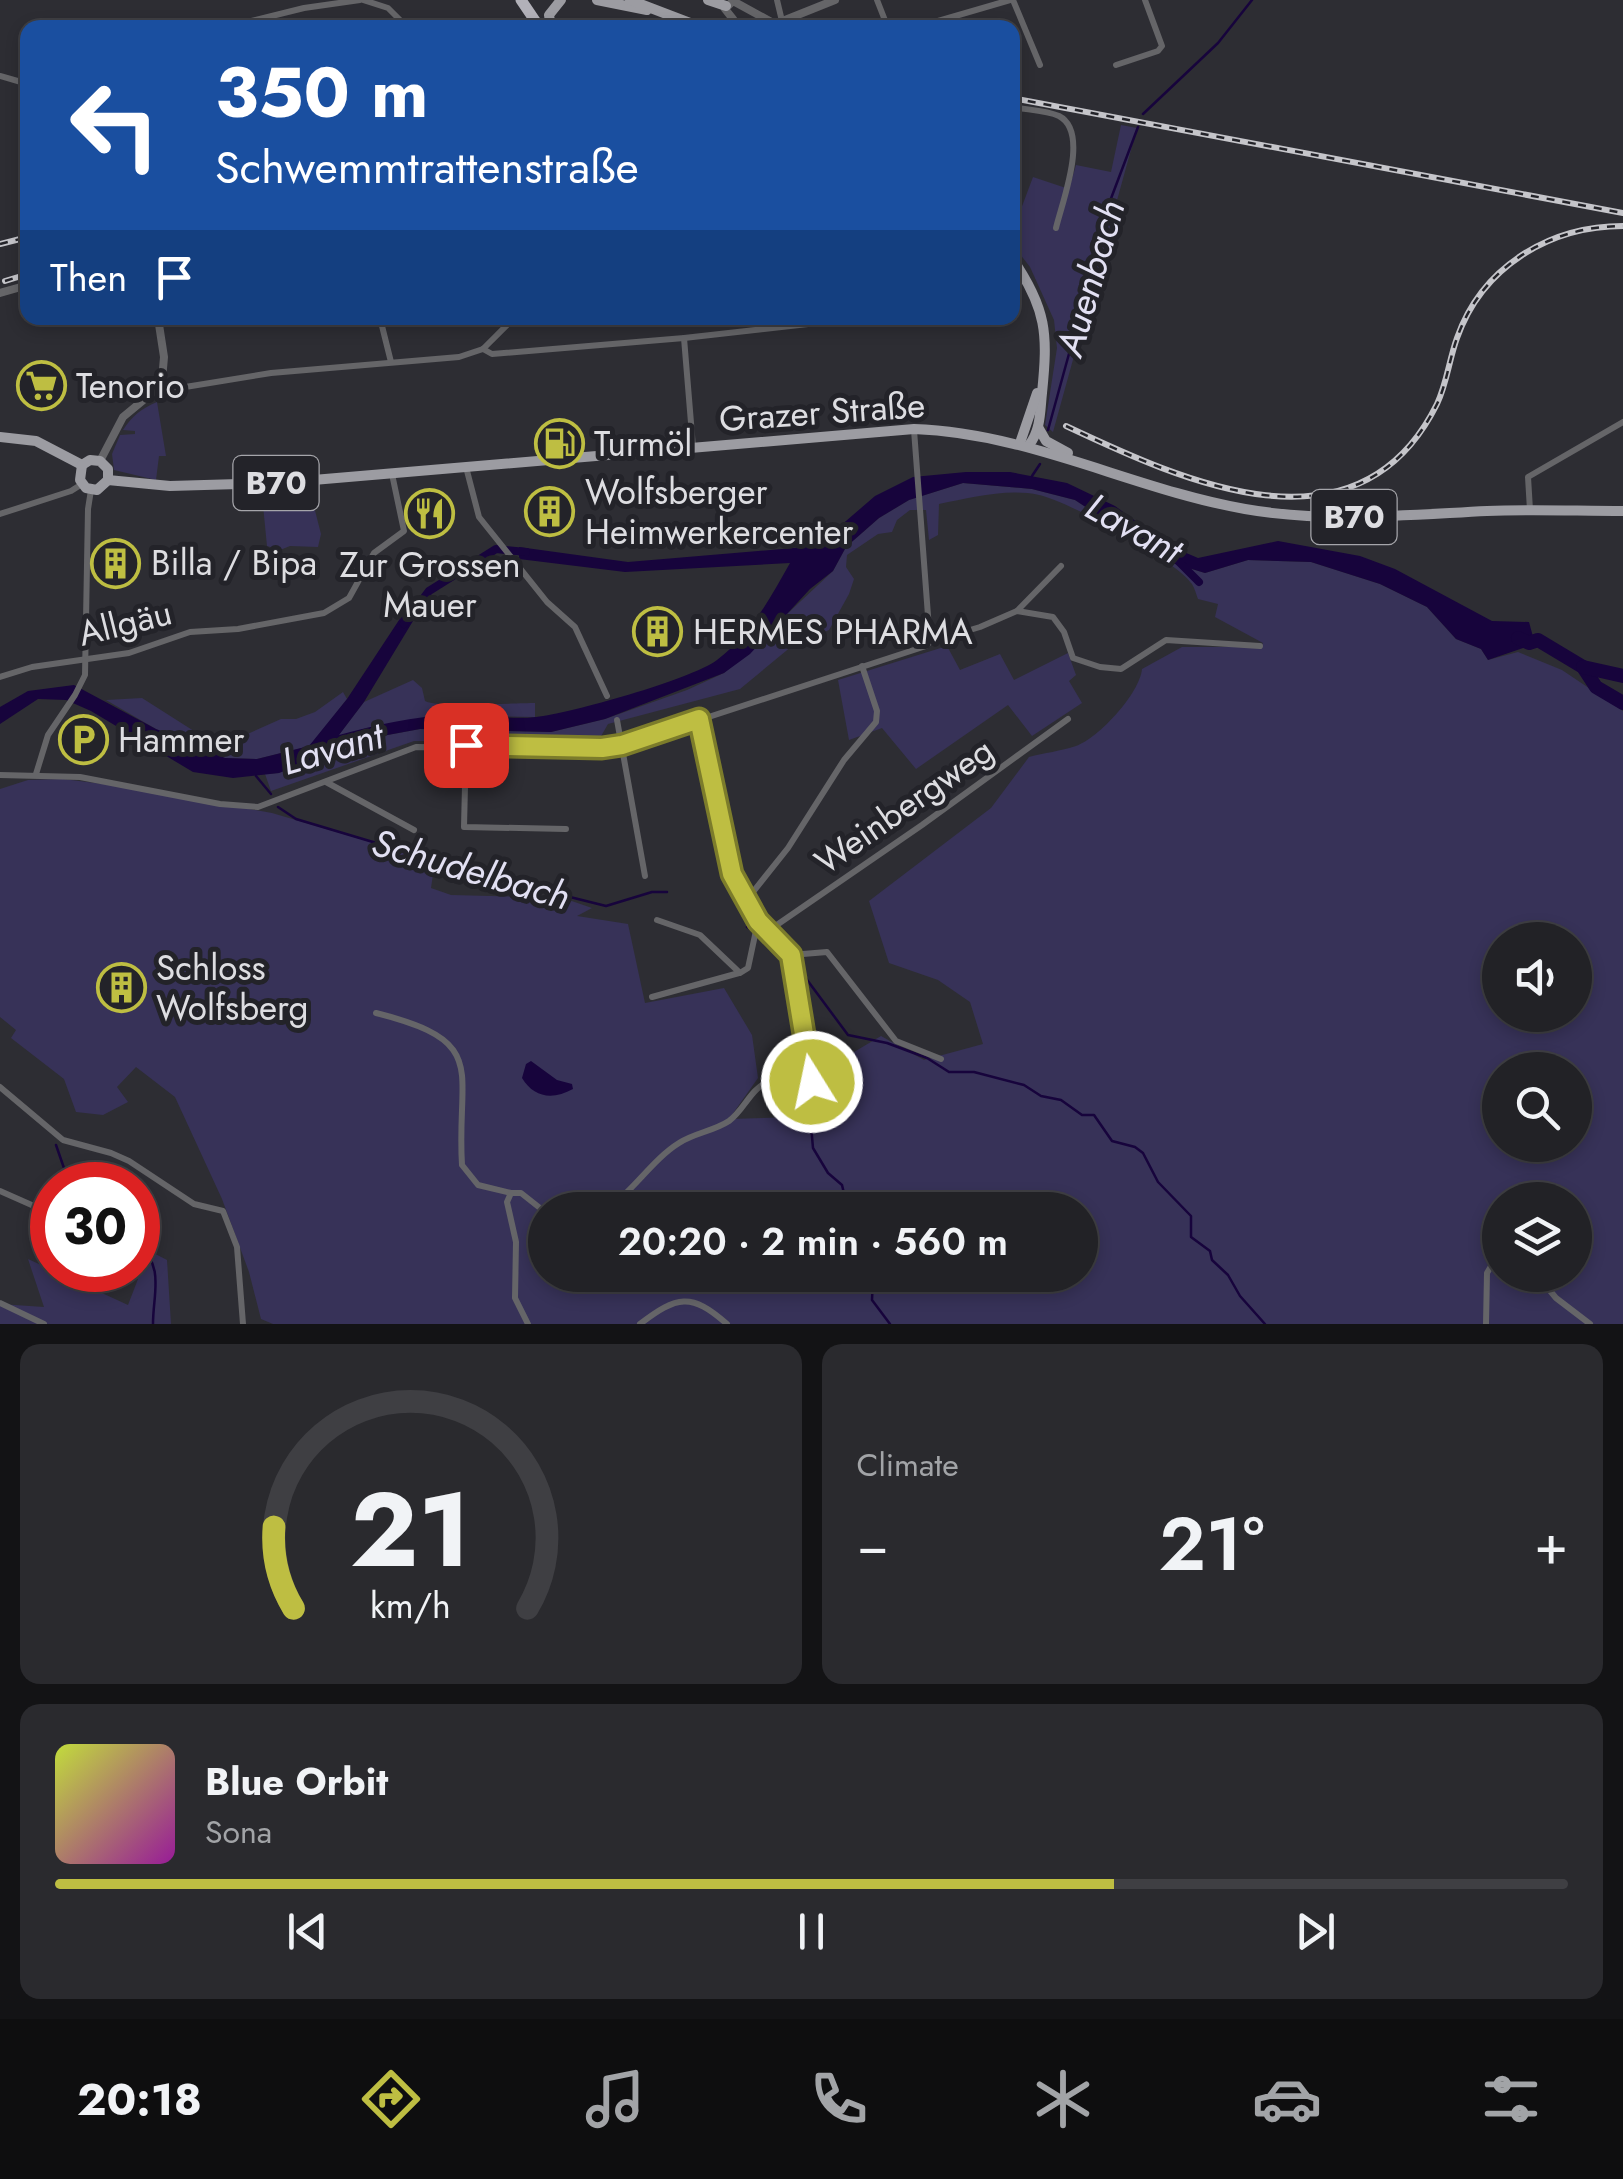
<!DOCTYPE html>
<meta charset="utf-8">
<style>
body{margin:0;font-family:Jost,sans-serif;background:#2a2a2e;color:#f1f3f6;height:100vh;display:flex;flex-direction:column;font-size:38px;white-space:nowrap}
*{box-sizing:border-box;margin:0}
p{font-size:32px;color:#a2a4a7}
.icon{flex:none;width:55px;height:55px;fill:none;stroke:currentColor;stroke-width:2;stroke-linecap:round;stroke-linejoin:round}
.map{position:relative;height:1324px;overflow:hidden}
.drawer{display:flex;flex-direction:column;gap:20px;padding:20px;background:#131315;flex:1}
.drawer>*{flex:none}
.hud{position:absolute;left:20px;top:20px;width:1000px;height:305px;border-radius:20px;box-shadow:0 5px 15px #0003,0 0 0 2px #3f3f43;background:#1a4fa0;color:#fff;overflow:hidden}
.fabs{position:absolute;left:1482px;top:922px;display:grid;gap:20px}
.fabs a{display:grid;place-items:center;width:110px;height:110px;border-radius:50%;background:#222226;box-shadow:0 5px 15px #0003,0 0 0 2px #3f3f43;font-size:50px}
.speed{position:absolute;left:30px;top:1162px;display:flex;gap:20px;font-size:50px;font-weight:700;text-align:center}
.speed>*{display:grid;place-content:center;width:130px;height:130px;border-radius:50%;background:#222226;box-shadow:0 5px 15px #0003,0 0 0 2px #3f3f43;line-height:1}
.speed .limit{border:15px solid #d22;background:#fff;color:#111}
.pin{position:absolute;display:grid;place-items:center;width:85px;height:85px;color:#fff;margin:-42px;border-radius:20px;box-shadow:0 5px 15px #0006}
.me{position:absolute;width:110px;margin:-55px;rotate:350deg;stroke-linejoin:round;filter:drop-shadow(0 0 8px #0008)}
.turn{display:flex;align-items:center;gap:35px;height:210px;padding:0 30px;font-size:45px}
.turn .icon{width:130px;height:130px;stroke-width:2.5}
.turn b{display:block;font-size:70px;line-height:85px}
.then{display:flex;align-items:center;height:95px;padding:0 30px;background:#0003;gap:20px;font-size:38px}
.big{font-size:75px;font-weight:600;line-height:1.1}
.drawer .card{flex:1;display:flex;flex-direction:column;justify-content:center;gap:15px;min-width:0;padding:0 35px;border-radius:20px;background:#2a2a2e}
.drawer .dial{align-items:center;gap:0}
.dial svg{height:260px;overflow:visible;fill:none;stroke:#3f3f43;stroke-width:7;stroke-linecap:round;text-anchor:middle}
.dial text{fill:#f1f3f6;stroke:none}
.song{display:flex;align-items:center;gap:30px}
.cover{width:120px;height:120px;border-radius:15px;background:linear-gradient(135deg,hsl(70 70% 55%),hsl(300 70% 35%))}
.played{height:10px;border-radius:5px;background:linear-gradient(90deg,#bebe42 70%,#3f3f43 70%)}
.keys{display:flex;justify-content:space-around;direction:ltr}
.heat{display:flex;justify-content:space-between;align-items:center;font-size:55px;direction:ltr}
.drawer .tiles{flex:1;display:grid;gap:20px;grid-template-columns:1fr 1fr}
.card:last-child{grid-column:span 2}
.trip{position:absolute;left:528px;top:1192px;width:570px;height:100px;border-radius:50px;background:#222226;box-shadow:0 5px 15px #0003,0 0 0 2px #3f3f43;font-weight:600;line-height:100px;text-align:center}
.tabs{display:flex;height:160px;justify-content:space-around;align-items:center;background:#0e0e0f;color:#a2a4a7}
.tabs .icon{width:70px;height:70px}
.tabs .current{color:#bebe42}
.tabs b{font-size:45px;color:#f1f3f6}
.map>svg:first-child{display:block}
</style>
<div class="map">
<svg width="1623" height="1324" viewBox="0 0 1623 1324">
<rect width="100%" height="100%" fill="#2d2d33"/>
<g fill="#373258" fill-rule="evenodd">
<path d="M1121,125L1137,128L1053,432L1045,425L1057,348L1054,320L1030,267L1013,245V218L1021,209L1033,177L1069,189L1076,165L1111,172Z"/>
<path d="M157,402L166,456H159L156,480L114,470L112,454L120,435L135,434V431L123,430C133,415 141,409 157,402Z"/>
<path d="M963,483L1032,489L1075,500L1169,562L1205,573L1248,560L1311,562L1380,584L1427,607L1456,639L1481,649L1488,660L1518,652L1562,670L1623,711V1324H273L261,1319L249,1272L222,1199L175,1097L136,1067L117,1087L128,1102L103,1115L76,1112L64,1079L11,1038L16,1030L0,1017V789L28,780L63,779L127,787L272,813L435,861L431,888L451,895L563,898L592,908L577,916L628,924L645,1003L724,988L752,1035L758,1078L729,1119L795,1117L822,1071L881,1036L924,1060L983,1044L970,1002L938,980L889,963L869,901L991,808L1029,757C1044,753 1061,751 1076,746C1099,738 1140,693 1142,669L1182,647H1261L1263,643L1215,617L1218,604L1198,599C1196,594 1195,589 1192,584C1178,562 1069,501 1039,495C1006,488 971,498 939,504L938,535L929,540L926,510H910L897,520L892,532L878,534L847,555L846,567L854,579L849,594L829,630L792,646L740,689L608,724L600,738L575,742L414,741L271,791L265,774L279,773L366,739L420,729L551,732L605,719L687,690L724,673L833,571L846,547L879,518L909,500ZM1500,940H1575V1015H1500ZM1500,1070H1575V1145H1500ZM1500,1200H1575V1275H1500ZM545,1210H1080V1275H545Z"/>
<path d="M310,491L321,534L318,547L290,546L280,550L267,546L262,495Z"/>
<path d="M947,646L960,670L1000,654L1014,680L1068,653L1076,675L1069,681L1082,703L1032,736L1008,705L916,769L882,728L849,740L838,680Z"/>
<path d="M413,680L422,688L425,701C437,708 514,703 535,703V717C459,715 412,716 338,736L364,702Z"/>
<path d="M343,692L347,699L310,746L257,759L225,758L156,729L106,700L142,698L197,733L218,737L243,736L281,719H296L315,712Z"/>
<path d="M138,1245L167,1260L171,1324H0V1304L44,1307L28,1259L128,1305L138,1279L128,1270H138Z"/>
</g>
<g fill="#17043c">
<path d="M966,472H1010L1067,483L1115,506L1170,546L1198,558L1278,541L1360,556L1395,569L1492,621L1529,622L1535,644L1488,660L1481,649L1456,639L1427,607L1380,584L1311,562L1248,560L1205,573L1169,562L1075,500L1032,489L963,483L909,500L879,518L846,547L833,571L810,589L750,654L724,673L605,719L551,732L420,729L366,739L279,773L233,778L193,772L91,711L66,700L38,699L0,724V707L28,691L74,685L156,729L225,758L257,759L309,746L347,699L403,614L413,621L364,702L339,735C377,725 413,716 452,715C480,714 508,720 536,717C571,713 690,680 717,660C751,635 770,598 790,563L625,572L519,559V547L628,562L817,546L875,496L913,477Z"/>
<path d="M531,1061L557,1080L572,1084L573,1089C553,1100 534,1098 522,1078L526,1064Z"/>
</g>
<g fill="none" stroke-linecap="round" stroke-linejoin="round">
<g stroke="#17043c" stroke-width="2.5">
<path d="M1143,114L1218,43L1252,0"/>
<path d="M1048,430L1083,303L1101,225L1138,127"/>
<path d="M1032,476L1040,464"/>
<path d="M256,776L271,794"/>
<path d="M278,807L296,819L490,877L606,906L652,892H667"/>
<path d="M747,927L750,929"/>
<path d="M760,938L780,950L786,963"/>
<path d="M787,966L808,1076"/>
<path d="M799,969L848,1035L887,1043L927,1058L949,1072H974L1024,1085L1041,1096L1061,1100L1082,1115H1094L1112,1141L1135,1147L1143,1153L1158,1182L1191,1216V1237L1210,1251L1212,1260L1228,1275L1240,1296L1265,1324"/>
<path d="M808,1091L813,1148L828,1173L842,1185L848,1210"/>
<path d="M56,1145L65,1171L82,1185"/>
<path d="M138,1244C165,1267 153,1293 153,1324"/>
<path d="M873,1275L872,1300L890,1324"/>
</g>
<g stroke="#17043c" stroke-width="8">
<path d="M1178,561L1199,582"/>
<path d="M404,624L429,591L496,549L526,552"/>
</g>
<g stroke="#17043c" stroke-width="14">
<path d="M1518,638L1529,643L1538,640L1583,667L1596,687L1623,703"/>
<path d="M1583,667L1623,676"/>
</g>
<g stroke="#656568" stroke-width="6">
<path d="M363,0L388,8L408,28"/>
<path d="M777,0L782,21"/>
<path d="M877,0L888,28"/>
<path d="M1013,0L1040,65"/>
<path d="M223,28L304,8L360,0"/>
<path d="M914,28L1010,0"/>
<path d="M1116,65L1158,51L1162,46L1145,0"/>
<path d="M0,76L28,84"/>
<path d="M1012,107C1027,110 1046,110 1059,116C1090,132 1062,202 1056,228"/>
<path d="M380,318L391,362"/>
<path d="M684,338L693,447"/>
<path d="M483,349L492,354L684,338L861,318"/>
<path d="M158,386L173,389L271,373L459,357L483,349L514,318"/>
<path d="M466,467L479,517L547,602L575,627L607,696"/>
<path d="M1530,510L1528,477L1623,422"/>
<path d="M0,514L71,491L82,484"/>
<path d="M1017,611L1053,617L1064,632L1073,658L1100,667L1121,669L1166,640L1260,646"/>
<path d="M930,642L980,627L1017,611L1061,566"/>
<path d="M0,677L32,667L129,653L190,632L238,629L324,613L349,598L374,553L404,531L392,474"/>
<path d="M617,720L645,876"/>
<path d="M466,745L464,827L566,829"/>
<path d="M36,774L48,735L75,695L85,675L88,509L91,490"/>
<path d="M0,775L80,777L220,804L258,807L416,747L584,749L623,745L926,646L930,642L914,430"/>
<path d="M326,782L414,830"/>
<path d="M745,902L788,848L844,760L876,722L877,711L862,666"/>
<path d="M657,920L700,935L740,973L748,968L758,921"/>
<path d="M768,931L922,825L1068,719"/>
<path d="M791,955L827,952L896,1041L941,1059"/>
<path d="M652,997L739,973"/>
<path d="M376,1013C491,1042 456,1069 462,1165L478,1185L511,1193"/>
<path d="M0,1087L63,1140L111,1153L129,1161L194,1204L223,1211L237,1247L243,1324"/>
<path d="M0,1191L52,1214"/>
<path d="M603,1210C630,1197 650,1161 679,1143C694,1133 714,1131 729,1121C744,1110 750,1090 767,1082C781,1075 797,1087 812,1082L815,1071L804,1034L791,955L758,921L732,874L699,719"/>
<path d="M1537,1275L1556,1298L1590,1324"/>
<path d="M0,1303L44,1324"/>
<path d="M528,1324L515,1298L516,1242L507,1202L511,1193H521L545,1212"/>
<path d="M640,1324C677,1296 691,1292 727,1324"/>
<path d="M1486,1324L1487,1273L1500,1251"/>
</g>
<g stroke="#656568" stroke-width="8">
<path d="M733,19L725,9L733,1L775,24L835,0"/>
<path d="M0,293L28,285"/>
<path d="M100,461L123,417L152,393L162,380L164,357L158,318"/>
</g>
<g stroke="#9c9ca2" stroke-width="10">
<path d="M597,0L647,10"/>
<path d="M630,0L703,28"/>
<path d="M708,0L726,6"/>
<path d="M551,28L549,15L561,0"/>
<path d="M1012,258C1047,309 1048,334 1042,393C1040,411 1041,430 1029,445"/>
<path d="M1038,427L1046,441L1068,453"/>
<path d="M0,437L36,441L82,465"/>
<path d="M1020,443L1037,393"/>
<path d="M82,465L80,480L86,488L97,490L108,480"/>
<path d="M82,465L90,460L100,461L108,469V480"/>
<path d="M108,480L170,486L278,483L914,429C1030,433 1132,489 1245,509C1325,523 1406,515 1487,511C1532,509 1577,511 1623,511"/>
</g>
<path stroke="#b2b1b9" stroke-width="11" d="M521,0L540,28"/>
<defs>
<g id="rail">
<path d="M1012,98L1623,213"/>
<path d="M0,244L28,237"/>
<path d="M5,281L28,274"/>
<path d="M1066,426C1183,481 1358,563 1437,404C1447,383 1449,360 1457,338C1482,267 1549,226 1623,226"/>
</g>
</defs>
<use href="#rail" stroke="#c5c5ca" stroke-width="6"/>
<use href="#rail" stroke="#232329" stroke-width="2.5" stroke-dasharray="8" stroke-linecap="butt"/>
</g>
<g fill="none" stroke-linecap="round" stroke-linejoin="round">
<defs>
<path id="route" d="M466,745L602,748L622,745L699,719L732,874L758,921L791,955L804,1034L815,1071L812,1082"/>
</defs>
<use href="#route" stroke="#7c7c2b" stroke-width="25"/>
<use href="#route" stroke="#bebe42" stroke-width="18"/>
</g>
<defs>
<symbol id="supermarket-ring" viewBox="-11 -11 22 22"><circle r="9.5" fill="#232329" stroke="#bebe42" stroke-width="1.5"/><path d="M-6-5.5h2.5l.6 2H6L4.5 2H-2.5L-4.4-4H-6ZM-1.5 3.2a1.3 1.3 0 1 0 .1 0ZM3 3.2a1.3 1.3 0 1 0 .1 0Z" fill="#bebe42"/></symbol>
<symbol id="fuel-ring" viewBox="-11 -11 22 22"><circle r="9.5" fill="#232329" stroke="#bebe42" stroke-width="1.5"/><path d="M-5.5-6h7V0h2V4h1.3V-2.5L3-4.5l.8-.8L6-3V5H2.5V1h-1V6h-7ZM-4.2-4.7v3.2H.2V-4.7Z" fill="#bebe42"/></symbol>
<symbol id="building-ring" viewBox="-11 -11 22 22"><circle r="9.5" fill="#232329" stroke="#bebe42" stroke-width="1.5"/><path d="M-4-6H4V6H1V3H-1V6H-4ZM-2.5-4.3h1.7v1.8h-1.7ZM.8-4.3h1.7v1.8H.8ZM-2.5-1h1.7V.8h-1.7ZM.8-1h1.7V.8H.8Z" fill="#bebe42"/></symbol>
<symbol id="restaurant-ring" viewBox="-11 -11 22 22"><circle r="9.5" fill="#232329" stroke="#bebe42" stroke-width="1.5"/><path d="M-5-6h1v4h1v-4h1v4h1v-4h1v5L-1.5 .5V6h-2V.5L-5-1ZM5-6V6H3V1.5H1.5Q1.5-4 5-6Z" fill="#bebe42"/></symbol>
<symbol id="parking-ring" viewBox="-11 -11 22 22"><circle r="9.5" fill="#232329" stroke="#bebe42" stroke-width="1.5"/><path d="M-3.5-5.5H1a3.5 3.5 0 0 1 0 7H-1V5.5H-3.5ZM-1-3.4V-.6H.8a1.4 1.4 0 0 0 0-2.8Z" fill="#bebe42"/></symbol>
</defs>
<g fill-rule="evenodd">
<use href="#supermarket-ring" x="14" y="358" width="55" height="55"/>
<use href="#fuel-ring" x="532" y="416" width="55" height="55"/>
<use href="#building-ring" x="522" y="484" width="55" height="55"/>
<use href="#restaurant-ring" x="402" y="486" width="55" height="55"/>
<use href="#building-ring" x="88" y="536" width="55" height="55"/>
<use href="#building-ring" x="630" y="604" width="55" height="55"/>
<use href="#parking-ring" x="56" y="712" width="55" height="55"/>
<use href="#building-ring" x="94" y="960" width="55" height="55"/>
</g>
<g text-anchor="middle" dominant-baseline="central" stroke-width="10" stroke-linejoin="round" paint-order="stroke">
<g fill="#232329" stroke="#a5a5aa" stroke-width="2.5">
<rect x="233.5" y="456" width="85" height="54" rx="8"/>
<rect x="1311.5" y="490" width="85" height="54" rx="8"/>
</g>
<g font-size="32" font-weight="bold" fill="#dddde1">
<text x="276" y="483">B70</text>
<text x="1354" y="517">B70</text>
</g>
<g font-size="35" fill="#dddde1" stroke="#232329" text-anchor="start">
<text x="76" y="386">Tenorio</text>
<text x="594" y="444">Turmöl</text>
<text x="585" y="492">Wolfsberger<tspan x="585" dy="40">Heimwerkercenter</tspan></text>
<text x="151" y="563">Billa / Bipa</text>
<text x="430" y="565" text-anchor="middle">Zur Grossen<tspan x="430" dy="40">Mauer</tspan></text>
<text x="693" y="632">HERMES PHARMA</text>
<text x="118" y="740">Hammer</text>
<text x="156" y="968">Schloss<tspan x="156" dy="40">Wolfsberg</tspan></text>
</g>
<g font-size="35" fill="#dddde1" stroke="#232329">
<text transform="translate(822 412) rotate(-4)">Grazer Straße</text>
<text transform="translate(125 623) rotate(-14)">Allgäu</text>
<text transform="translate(904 806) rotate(-35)">Weinbergweg</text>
</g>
<g font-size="38" font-style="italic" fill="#e2e0f3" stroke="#232329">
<text transform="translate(1090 278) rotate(-74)">Auenbach</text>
<text transform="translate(1134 528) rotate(29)">Lavant</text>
<text transform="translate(332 748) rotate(-16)">Lavant</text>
<text transform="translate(471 869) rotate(16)">Schudelbach</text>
</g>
</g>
</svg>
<div class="fabs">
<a><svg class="icon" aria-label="sound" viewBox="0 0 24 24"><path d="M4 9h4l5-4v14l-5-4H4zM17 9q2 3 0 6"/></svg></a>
<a><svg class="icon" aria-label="search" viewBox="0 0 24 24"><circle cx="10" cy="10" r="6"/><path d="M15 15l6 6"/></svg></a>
<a><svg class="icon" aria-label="layers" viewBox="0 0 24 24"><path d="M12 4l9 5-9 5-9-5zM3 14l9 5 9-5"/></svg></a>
</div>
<div class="speed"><div class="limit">30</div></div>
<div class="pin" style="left:466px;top:745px;background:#d93025"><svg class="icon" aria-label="arrive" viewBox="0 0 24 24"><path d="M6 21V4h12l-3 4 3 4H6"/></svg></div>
<svg class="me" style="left:812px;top:1082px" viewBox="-20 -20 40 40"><circle r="17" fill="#bebe42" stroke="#fff" stroke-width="3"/><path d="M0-11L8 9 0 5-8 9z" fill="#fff"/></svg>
<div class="trip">20:20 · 2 min · 560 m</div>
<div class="hud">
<div class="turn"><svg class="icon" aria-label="left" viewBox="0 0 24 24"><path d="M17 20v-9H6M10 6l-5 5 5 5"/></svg><div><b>350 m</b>Schwemmtrattenstraße</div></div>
<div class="then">Then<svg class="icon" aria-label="arrive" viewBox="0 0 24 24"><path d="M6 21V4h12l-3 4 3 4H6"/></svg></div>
</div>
</div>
<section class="drawer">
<div class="tiles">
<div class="card dial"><svg viewBox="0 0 100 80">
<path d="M14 69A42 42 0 1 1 86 69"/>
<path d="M14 69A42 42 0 0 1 8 44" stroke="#bebe42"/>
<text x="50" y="56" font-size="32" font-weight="700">21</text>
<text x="50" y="72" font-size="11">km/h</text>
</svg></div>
<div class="card"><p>Climate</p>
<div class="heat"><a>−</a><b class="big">21°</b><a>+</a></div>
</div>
<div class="card">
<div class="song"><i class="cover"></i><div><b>Blue Orbit</b><p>Sona</p></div></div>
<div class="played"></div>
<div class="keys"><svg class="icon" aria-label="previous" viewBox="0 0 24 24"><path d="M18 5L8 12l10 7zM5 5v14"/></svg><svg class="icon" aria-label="pause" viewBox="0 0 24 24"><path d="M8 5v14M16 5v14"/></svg><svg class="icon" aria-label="next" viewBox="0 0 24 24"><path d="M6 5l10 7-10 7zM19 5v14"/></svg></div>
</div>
</div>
</section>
<nav class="tabs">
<b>20:18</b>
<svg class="icon current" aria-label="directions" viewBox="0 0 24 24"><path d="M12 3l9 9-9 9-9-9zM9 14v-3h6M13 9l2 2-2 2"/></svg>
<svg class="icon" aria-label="music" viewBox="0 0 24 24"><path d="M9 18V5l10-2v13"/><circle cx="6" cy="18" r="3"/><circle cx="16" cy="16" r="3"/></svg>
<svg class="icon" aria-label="phone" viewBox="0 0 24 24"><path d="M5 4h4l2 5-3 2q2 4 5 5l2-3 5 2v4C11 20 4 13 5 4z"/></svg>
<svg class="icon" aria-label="climate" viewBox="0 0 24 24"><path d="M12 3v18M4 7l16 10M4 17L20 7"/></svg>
<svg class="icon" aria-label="car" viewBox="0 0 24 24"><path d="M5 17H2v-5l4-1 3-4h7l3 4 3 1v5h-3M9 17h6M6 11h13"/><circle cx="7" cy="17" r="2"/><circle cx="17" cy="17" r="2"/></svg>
<svg class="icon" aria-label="filters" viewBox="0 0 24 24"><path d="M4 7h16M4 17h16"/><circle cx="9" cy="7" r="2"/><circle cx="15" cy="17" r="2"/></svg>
</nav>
